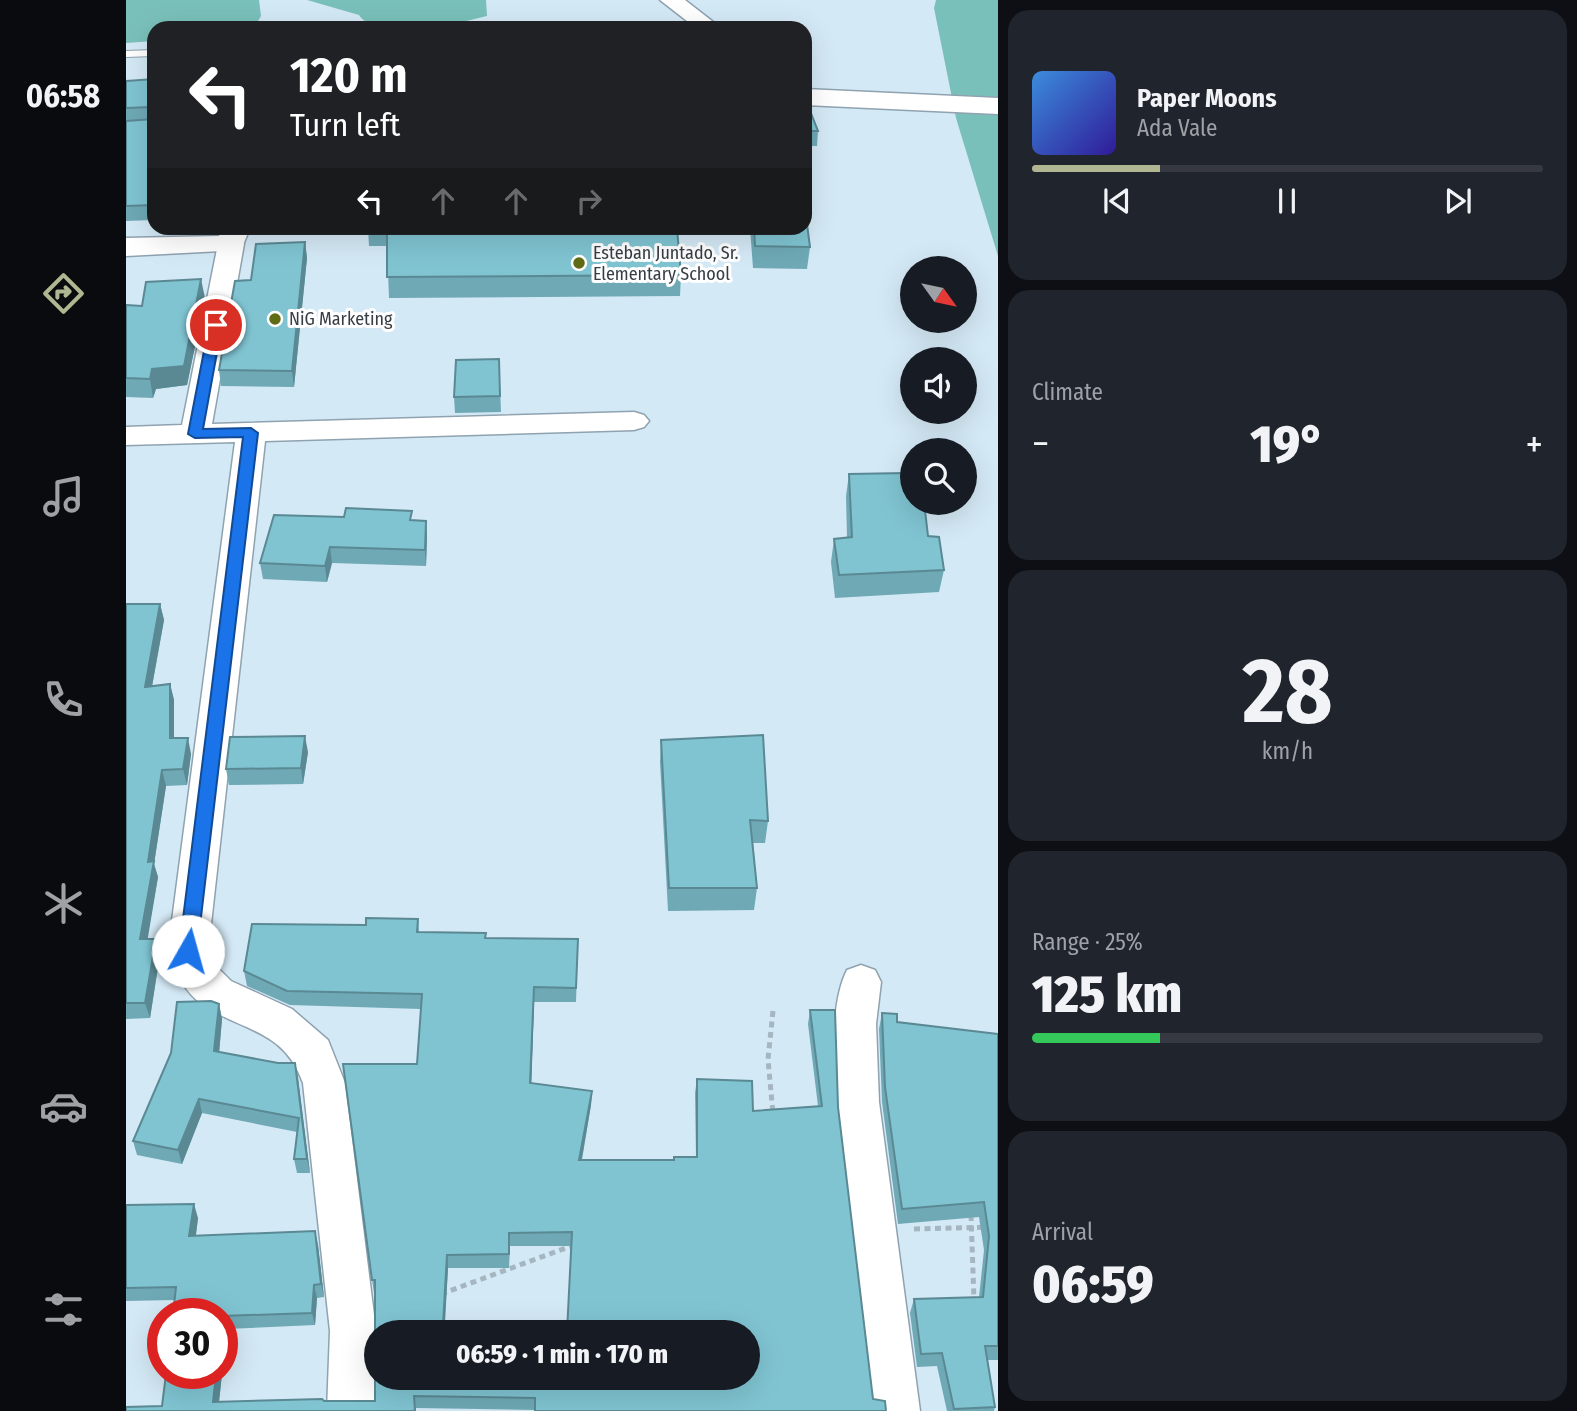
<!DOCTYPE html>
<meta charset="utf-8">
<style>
body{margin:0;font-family:"Fira Sans Condensed",sans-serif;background:#20242c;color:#f1f3f6;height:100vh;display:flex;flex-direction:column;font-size:26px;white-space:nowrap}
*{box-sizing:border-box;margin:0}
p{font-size:23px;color:#9ea1a6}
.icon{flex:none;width:38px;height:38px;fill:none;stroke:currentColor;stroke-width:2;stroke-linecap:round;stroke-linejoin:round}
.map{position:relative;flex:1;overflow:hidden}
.sheet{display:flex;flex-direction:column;gap:10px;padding:10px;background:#0d0f14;width:579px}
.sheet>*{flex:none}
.hud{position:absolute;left:21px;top:21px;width:665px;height:214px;border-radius:21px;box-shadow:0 7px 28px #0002;background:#202124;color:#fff;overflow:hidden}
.needle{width:46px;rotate:123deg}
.buttons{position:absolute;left:774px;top:256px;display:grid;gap:14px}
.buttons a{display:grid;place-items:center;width:77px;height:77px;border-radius:50%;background:#171b24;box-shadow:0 7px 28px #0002;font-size:35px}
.speed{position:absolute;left:21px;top:1298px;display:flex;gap:14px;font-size:35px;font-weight:700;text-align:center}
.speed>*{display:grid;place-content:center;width:91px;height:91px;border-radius:50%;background:#171b24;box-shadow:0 7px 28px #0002;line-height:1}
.speed .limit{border:10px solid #d22;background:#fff;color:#111}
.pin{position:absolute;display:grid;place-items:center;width:60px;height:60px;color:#fff;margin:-30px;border:4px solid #fff;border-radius:50%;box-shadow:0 2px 7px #0007}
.me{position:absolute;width:77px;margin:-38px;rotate:7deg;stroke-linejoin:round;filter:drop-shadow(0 0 5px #0008)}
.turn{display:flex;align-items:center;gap:24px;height:147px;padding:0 28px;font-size:32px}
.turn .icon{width:91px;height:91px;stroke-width:2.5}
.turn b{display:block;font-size:49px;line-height:60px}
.lanes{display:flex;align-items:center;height:66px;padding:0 28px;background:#0003;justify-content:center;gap:35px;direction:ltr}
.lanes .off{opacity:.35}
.big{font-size:52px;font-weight:800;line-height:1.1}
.sheet .widget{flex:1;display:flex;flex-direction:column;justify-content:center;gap:10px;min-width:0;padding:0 24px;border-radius:21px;background:#20242c}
.sheet .dial{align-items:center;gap:0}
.dial b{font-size:91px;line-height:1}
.song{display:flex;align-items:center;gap:21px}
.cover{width:84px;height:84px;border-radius:10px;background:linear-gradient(135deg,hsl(210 70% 55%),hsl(250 70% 35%))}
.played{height:7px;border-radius:4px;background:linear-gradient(90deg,#b0b691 25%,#363941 25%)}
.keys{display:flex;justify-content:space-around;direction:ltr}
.heat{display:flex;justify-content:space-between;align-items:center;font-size:38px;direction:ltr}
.charge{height:10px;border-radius:5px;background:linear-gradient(90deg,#34c759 25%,#363941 0)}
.trip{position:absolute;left:238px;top:1320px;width:396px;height:70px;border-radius:35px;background:#171b24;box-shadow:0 7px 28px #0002;font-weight:800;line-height:70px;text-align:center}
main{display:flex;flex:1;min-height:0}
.dock{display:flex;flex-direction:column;width:126px;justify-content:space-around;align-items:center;background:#090b0e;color:#9ea1a6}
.dock .icon{width:49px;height:49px}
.dock .active{color:#b0b691}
.dock b{font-size:32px;color:#f1f3f6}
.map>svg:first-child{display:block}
</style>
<main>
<nav class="dock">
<b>06:58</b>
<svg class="icon active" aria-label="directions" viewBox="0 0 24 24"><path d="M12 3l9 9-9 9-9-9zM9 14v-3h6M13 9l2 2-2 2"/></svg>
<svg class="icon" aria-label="music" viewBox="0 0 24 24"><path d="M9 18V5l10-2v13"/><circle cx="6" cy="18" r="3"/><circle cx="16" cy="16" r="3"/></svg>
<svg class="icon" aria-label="phone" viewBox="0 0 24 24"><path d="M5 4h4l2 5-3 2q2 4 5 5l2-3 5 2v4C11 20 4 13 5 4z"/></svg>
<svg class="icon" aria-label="climate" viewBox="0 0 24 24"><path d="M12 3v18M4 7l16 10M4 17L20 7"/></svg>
<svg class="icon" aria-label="car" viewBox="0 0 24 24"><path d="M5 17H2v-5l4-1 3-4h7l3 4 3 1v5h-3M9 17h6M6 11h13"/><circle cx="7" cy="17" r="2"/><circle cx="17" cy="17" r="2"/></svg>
<svg class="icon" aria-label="filters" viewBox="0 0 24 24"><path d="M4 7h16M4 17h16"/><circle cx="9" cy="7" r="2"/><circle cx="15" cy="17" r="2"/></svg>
</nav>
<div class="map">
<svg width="872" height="1411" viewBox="0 0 872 1411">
<rect width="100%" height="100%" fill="#d4e9f6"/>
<g fill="#7ac0ba">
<path d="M0,0H133L135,16L128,28H28V41L0,43Z"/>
<path d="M181,0H360L361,16C333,23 251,43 233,15Z"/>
<path d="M810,0H872V256L830,118L808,8Z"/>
</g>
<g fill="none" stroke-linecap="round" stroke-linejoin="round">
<defs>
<path id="service" d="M28,50V56L0,57V51Z"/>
<g id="minor">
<path d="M534,0H559L595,28H570Z"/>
<path d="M105,236L114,238L118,244L86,424L508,412L518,415L523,421L518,427L508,430L139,441L82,951L86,962L105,981L166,1009L202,1040L219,1083L250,1331L249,1411H201L204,1331L177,1083C158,1029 117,1032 77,1005C58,992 50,972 42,951L109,442L0,445V427L56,425L92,244L96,238Z"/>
<path d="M735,965L749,970L755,982L750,1024L753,1102L794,1411H746C738,1344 731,1276 723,1209C716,1149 694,1023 721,970Z"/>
</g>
<g id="tertiary">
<path d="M679,89L872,98V114L679,105Z"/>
<path d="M96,228H124L115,250L0,256V238L93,236Z"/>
</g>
</defs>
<use href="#service" stroke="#8fa2af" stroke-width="2"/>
<use href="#minor" stroke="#8fa2af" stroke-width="3"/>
<use href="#tertiary" stroke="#8fa2af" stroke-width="3"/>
<g stroke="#a5b6c1" stroke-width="5" stroke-dasharray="6 4.5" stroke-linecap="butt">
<path d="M647,1011L642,1059L647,1114"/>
<path d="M845,1215L848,1300"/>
<path d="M788,1229L872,1227"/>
<path d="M315,1294L448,1245"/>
</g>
<use href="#service" fill="#fff" fill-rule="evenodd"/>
<use href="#minor" fill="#fff" fill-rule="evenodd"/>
<use href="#tertiary" fill="#fff" fill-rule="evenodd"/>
</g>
<g fill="#6ea9b5" fill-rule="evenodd">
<path d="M28,79V220L0,221V81Z"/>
<path d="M679,98L692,131L691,146H679Z"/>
<path d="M242,228H551L555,275L554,296L263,298L261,246H243Z"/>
<path d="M624,228H679L684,247L681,269L627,268Z"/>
<path d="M179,242L181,258L168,387L95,386L93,370L125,280Z"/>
<path d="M79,298L61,385L30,389L27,398L0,397V305L16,306Z"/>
<path d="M373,359L375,412L329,413L328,397Z"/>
<path d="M723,474L782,484L802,536L818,570L813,592L709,598L705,562L708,539L721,537L720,496Z"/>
<path d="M286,520L300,521L301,537L300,566L206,563L201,582L137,579L134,563Z"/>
<path d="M0,604H34L38,620L26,686L44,684L48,700V738L65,754L61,785L40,786L28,864L32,877L21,939H30L34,954L24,1018L0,1019Z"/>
<path d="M535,740L642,821L639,843H627L631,888L628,910L542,911L534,762Z"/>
<path d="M182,752L177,784L103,785L100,769Z"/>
<path d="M240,918L292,919L293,932L360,933V938L452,939L450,1002H408L405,1083L466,1091L465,1105L456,1160H548V1157H570L569,1093L571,1079L626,1081L627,1111L692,1106L682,1024L684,1010H709L712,1107L747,1399L759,1401L760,1411H409V1410L290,1408V1411H0V1407L36,1406L40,1374H96L93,1402L196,1399L198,1401H249V1293H248L246,1280L217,1064H291L295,1009L164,1005L121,986L118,971L126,924L240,925ZM384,1246H445L441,1332H621V1377H250V1332H363V1322L319,1325L322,1268H383Z"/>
<path d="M93,1004L96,1019L93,1052L152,1063H169L184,1173H171L168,1159L171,1132L76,1113L56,1164L11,1155L7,1141Z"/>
<path d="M756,1013L771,1022L872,1034V1360H861L869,1407L868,1411H821L811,1366L791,1367L784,1313L788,1299L853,1297L858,1250L853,1217L772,1224L756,1102L753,1029Z"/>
<path d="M0,1205L72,1218L70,1235L192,1245L198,1297L191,1298L189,1325L100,1329L96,1368V1314L48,1300L0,1301Z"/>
</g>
<g fill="#5a8993">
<path d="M179,242L181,258L168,387L166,371Z"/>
<path d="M75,279L79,298L61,385L30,389L27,398L24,379L26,369Z"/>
<path d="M300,521L301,537L300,566L299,550Z"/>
<path d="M204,547L206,563L201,582L199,566Z"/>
<path d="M34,604L38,620L23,703L19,687Z"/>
<path d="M44,684L48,700V754L44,738Z"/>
<path d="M179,736L182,752L177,784L175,768Z"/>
<path d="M62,738L65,754L61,785L57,769Z"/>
<path d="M36,770L40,786L28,864L32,877L19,955L14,939L22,862Z"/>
<path d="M30,939L34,954L24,1018L19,1003Z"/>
<path d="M408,987V1002L405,1097L404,1083Z"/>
<path d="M93,1004L96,1019L92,1066L88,1051Z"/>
<path d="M169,1063L172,1077L184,1173L181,1159Z"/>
<path d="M466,1091L465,1105L453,1174V1160Z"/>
<path d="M73,1099L76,1113L56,1164L52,1150Z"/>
<path d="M68,1204L72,1218L68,1249L63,1236Z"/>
<path d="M189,1231L192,1245L198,1297L195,1284Z"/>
<path d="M321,1255L322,1268L318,1332L317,1325Z"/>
<path d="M188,1285L191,1298L189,1325L186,1313Z"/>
<path d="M96,1316L100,1329L96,1368Z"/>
<path d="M90,1374H96L92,1411L87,1402Z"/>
</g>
<g fill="#80c4d2" stroke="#5a8993" stroke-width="2" fill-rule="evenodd">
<path d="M28,79V109L25,107L0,108V81Z"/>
<path d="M679,98L692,131H679Z"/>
<path d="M28,112V205L0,206V121L27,119Z"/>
<path d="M679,209L684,247L629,246L628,228H679Z"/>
<path d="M261,228H551L555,275L261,277Z"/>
<path d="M179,242L166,371L93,370L109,281L125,280L130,244Z"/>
<path d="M75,279L58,366L26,369L24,379L0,378V305L16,306L20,282Z"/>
<path d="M373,359L374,396L328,397L330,360Z"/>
<path d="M780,473L782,484L786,485V502H798L802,536L813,537L818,570L713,575L708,539L726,537L723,474Z"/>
<path d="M220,508L286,511L284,520L300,521L299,550L204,547L199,566L134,563L148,515L218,517Z"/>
<path d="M0,604H34L19,687L44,684V738H62L57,769L36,770L22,862L28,861L14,939H30L19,1003H0Z"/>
<path d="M637,735L642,821L624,820L631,888H543L535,740Z"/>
<path d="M179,736L175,768L100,769L104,737Z"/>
<path d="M240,918L292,919L291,932L360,933L359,938L452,939L450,988L408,987L404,1083L466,1091L453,1160H548V1157H571V1079L626,1081L627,1111L696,1106L684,1010H709L712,1107L747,1399L759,1401L760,1411H409V1398L288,1396L289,1411H0V1407L36,1406L40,1374H90L87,1402L196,1399L198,1401H249V1280H246L217,1064H291L296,994L161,991L118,971L126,924L240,925ZM446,1232L441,1332H621V1377H250V1332H363V1322L317,1325L321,1255L383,1254V1233Z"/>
<path d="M85,1001L93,1004L88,1051L152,1063H169L181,1159H168L173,1118L73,1099L52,1150L7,1141L45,1053L51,1002Z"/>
<path d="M756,1013L771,1014V1022L872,1034V1346H859L869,1407L828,1409L816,1353L795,1354L788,1299L857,1297L863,1236L858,1202L776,1209L759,1087Z"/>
<path d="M68,1204L63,1236L189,1231L195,1284L188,1285L186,1313L96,1316V1318V1314H47L50,1287L0,1288V1205Z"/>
</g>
<path fill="#1a73e8" stroke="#114b97" stroke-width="2" d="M90,322L96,325L77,429L125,428L132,433L71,951L68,957L62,959L56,957L53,951L117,437L69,438L62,434L83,325Z"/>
<g fill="#606c15" stroke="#fff" stroke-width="2.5">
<circle cx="453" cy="263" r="7"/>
<circle cx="149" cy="319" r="7"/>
</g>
<g text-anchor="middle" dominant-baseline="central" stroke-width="6" stroke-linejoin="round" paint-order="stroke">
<g font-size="18" fill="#363e44" stroke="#fff" text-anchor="start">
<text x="467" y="253">Esteban Juntado, Sr.<tspan x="467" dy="21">Elementary School</tspan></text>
<text x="163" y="319">NiG Marketing</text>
</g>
</g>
</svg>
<div class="buttons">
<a><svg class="needle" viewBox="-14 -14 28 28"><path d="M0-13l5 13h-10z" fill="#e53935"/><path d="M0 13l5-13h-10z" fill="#9ea1a6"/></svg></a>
<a><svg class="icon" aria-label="sound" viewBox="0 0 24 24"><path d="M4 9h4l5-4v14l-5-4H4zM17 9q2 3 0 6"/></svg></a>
<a><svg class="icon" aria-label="search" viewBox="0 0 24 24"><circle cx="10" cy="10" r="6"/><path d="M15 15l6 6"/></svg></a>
</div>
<div class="speed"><div class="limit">30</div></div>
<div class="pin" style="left:90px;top:325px;background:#d93025"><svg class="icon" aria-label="arrive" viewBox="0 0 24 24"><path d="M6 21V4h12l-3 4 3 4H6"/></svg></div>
<svg class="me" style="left:62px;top:951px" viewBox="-20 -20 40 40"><circle r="19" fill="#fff"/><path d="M0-13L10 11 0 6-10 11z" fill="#1a73e8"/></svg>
<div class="trip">06:59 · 1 min · 170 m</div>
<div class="hud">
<div class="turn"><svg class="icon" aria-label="left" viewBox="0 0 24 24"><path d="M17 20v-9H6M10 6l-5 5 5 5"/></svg><div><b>120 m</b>Turn left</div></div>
<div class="lanes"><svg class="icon" aria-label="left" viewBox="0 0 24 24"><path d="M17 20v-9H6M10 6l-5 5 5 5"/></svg><svg class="icon off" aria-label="ahead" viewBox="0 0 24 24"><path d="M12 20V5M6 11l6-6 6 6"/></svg><svg class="icon off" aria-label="ahead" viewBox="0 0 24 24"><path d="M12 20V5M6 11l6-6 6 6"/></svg><svg class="icon off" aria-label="right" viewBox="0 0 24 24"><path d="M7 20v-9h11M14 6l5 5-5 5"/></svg></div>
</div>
</div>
<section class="sheet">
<div class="widget">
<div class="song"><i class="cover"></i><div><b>Paper Moons</b><p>Ada Vale</p></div></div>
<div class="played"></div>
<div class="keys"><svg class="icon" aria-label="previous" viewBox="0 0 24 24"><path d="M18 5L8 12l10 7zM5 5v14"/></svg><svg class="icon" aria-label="pause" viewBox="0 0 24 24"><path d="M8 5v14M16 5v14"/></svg><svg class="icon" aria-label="next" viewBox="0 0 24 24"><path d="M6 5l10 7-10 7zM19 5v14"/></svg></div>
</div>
<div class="widget"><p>Climate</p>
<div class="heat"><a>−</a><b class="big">19°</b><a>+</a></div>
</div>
<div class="widget dial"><b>28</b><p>km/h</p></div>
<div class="widget"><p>Range · 25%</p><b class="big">125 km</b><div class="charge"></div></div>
<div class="widget"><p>Arrival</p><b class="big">06:59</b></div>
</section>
</main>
